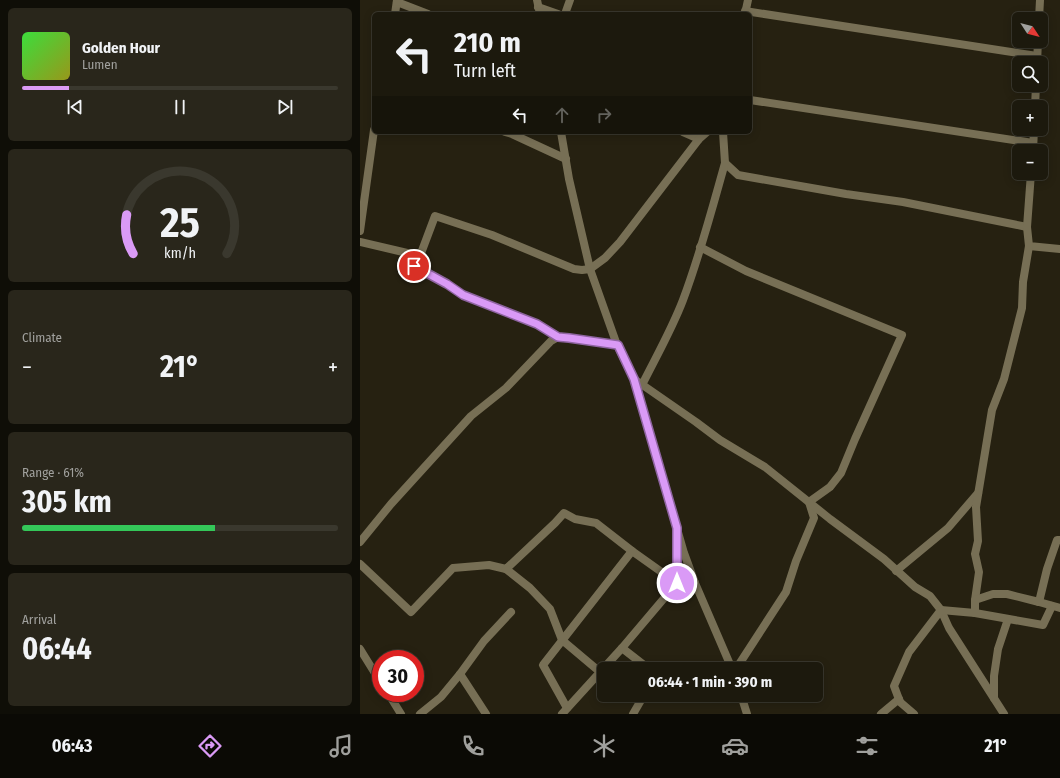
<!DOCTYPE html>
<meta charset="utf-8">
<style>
body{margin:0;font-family:"Fira Sans Condensed",sans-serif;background:#29261b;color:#f1f3f6;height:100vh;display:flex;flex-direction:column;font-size:15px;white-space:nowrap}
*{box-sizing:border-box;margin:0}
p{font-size:13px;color:#a0a09d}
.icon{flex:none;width:22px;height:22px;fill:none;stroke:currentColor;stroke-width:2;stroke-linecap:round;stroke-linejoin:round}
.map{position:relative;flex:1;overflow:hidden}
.side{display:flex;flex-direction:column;gap:8px;padding:8px;background:#0f0e07;width:360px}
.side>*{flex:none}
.top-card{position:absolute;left:12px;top:12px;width:380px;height:122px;border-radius:6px;box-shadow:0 2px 10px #0003,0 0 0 1px #3a382e;background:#1c190d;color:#f1f3f6;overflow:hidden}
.needle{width:26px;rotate:126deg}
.fabs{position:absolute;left:652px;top:12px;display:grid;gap:8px}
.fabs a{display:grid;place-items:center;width:36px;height:36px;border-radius:6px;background:#1c190d;box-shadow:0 2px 10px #0003,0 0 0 1px #3a382e;font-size:20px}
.speed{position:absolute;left:12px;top:650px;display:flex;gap:8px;font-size:20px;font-weight:700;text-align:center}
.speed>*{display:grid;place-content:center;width:52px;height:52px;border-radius:50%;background:#1c190d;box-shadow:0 2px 10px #0003,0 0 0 1px #3a382e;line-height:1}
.speed .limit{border:6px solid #d22;background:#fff;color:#111}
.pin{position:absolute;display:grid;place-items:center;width:34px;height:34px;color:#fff;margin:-17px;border:2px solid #fff;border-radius:50%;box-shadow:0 1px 4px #0007}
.me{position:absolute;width:44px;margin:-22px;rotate:0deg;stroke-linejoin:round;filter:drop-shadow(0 0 3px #0008)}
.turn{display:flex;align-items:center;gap:14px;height:84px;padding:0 16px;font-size:18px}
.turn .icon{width:52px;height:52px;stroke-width:2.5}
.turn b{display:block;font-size:28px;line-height:34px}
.lanes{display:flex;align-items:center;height:38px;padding:0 16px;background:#0003;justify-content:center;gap:20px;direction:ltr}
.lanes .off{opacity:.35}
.big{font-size:30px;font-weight:700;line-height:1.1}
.side .widget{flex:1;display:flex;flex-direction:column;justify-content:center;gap:6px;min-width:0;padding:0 14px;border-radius:6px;background:#29261b}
.side .dial{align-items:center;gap:0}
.dial svg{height:104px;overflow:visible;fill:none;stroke:#3a382e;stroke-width:7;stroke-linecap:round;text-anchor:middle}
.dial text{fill:#f1f3f6;stroke:none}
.song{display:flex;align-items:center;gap:12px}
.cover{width:48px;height:48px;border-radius:6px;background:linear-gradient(135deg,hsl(120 70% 55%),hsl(60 70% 35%))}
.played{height:4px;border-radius:2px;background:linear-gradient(90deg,#da9af6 15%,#3a382e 15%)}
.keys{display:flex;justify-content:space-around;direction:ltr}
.heat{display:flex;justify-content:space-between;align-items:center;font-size:22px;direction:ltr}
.charge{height:6px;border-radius:3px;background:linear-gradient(90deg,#34c759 61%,#3a382e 0)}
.trip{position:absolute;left:237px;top:662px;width:226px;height:40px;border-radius:6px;background:#1c190d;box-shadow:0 2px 10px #0003,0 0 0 1px #3a382e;font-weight:700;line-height:40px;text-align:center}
.tab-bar{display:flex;height:64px;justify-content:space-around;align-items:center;background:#0b0a05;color:#a0a09d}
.tab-bar .icon{width:28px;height:28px}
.tab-bar .on{color:#da9af6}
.tab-bar b{font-size:18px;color:#f1f3f6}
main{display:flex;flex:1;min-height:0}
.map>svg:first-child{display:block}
</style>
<main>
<section class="side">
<div class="widget">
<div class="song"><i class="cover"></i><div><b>Golden Hour</b><p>Lumen</p></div></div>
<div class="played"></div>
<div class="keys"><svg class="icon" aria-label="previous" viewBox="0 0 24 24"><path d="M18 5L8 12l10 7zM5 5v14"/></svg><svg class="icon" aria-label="pause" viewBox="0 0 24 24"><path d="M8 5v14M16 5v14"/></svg><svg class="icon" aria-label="next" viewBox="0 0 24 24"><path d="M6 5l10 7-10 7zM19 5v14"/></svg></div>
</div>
<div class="widget dial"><svg viewBox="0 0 100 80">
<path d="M14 69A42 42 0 1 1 86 69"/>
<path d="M14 69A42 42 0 0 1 9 39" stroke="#da9af6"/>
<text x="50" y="56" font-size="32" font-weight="700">25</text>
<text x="50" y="72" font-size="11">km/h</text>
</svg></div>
<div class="widget"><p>Climate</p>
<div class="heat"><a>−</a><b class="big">21°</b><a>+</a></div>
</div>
<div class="widget"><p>Range · 61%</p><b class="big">305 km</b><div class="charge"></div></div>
<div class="widget"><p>Arrival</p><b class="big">06:44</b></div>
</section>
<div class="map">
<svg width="700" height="714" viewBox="0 0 700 714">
<rect width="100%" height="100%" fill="#262111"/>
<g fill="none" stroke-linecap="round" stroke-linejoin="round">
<g stroke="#776f55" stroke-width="8">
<path d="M37,2L68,14"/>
<path d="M178,7L198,14"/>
<path d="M385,11L677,56"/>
<path d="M35,14L37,0"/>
<path d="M205,14L210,0"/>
<path d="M385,14L388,0"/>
<path d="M679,19L680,0"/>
<path d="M677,63L678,41"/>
<path d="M390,100L673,143"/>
<path d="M675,107L676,85"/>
<path d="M145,132L152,134L206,159"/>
<path d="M323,132L339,139"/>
<path d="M363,132L365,163L378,175L486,194L543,202L667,227"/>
<path d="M673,151L674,129"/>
<path d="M671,173L667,227L669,246L700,249"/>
<path d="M0,231L14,130"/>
<path d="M0,242L60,256L75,216L132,235L214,269L222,270L230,269L245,258L260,242L339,139L347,132"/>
<path d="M340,247L386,271L542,335L495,439L481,473L470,487L449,502L454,518L436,561L426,592L376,669"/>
<path d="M52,254L54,266L87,284L103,295L177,324L198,337"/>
<path d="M274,379L336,422L360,440L405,467L470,519L524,559L555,587L570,596L581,610L589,628L644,714"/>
<path d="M282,385C296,357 312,329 323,300C340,255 352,209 365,163"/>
<path d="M317,532V583"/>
<path d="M0,542L31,504L111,416L146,388L191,341L198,337L209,338L257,345"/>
<path d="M0,564L51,612L93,568L129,565L146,569L195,523L204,513L215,519L236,523L272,551L317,583"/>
<path d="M146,569L170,588L190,609L202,640L240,672"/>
<path d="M536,571L588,528L618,493"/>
<path d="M615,600L619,572L615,554L618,541L616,507L632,410L644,379L662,308L663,282L669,246"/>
<path d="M679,602L687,569L697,540H700"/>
<path d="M615,613V600L633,594H647L679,602L700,608"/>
<path d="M262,648L289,669"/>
<path d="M0,649L21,683"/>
<path d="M100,674L126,714"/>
<path d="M28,693L41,714"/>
<path d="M634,698V676L638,649L648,619"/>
<path d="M207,708L183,665L272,551"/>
<path d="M60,714L81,697L100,674L124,641L151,612"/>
<path d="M202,714L262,648L317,583H335"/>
<path d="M273,714L284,695"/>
<path d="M521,714L539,699"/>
<path d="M554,714L540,702L534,686L549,652L581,610L615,613L683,625L692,606"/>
</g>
<g stroke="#776f55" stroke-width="8">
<path d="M177,0L180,14"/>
<path d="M201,132L209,179L230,269L257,345L274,379L324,553L335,583L372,669"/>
<path d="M381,695L387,714"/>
</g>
</g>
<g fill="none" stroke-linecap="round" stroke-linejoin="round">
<defs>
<path id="route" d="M54,266L87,284L103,295L177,324L198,337L209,338L258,345L274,379L317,528V583"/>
</defs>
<use href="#route" stroke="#8e64a0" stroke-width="10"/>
<use href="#route" stroke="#da9af6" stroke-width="7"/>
</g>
</svg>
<div class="fabs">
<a><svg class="needle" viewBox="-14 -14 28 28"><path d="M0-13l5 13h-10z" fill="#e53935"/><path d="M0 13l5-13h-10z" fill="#a0a09d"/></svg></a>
<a><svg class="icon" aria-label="search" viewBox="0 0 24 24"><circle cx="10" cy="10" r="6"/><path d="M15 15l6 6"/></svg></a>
<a>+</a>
<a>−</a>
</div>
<div class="speed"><div class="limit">30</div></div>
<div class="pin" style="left:54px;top:266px;background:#d93025"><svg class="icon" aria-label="arrive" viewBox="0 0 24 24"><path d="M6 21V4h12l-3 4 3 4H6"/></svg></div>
<svg class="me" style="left:317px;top:583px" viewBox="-20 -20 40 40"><circle r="17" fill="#da9af6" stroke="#fff" stroke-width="3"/><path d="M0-11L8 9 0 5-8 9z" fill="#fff"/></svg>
<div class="trip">06:44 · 1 min · 390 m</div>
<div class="top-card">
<div class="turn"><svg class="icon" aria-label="left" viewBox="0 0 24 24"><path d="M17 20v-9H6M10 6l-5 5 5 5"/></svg><div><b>210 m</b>Turn left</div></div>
<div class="lanes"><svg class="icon" aria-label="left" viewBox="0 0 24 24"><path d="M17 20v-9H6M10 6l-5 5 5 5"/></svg><svg class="icon off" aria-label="ahead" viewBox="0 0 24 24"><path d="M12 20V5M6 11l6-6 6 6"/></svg><svg class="icon off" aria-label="right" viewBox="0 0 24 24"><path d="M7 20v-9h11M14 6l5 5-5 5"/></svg></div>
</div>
</div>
</main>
<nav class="tab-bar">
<b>06:43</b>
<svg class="icon on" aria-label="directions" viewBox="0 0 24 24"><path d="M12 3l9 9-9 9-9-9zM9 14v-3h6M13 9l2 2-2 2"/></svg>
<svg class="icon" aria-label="music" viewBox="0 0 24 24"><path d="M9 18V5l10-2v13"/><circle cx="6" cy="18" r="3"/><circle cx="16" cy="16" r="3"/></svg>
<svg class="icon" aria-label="phone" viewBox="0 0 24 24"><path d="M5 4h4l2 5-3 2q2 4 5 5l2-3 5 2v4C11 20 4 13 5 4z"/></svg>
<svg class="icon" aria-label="climate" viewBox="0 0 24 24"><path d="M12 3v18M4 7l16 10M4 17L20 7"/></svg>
<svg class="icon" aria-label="car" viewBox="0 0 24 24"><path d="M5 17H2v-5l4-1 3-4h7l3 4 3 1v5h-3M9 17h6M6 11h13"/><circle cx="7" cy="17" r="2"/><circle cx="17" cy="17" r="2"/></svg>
<svg class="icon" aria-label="filters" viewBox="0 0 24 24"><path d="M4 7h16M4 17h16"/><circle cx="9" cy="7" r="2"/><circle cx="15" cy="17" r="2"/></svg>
<b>21°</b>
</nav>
